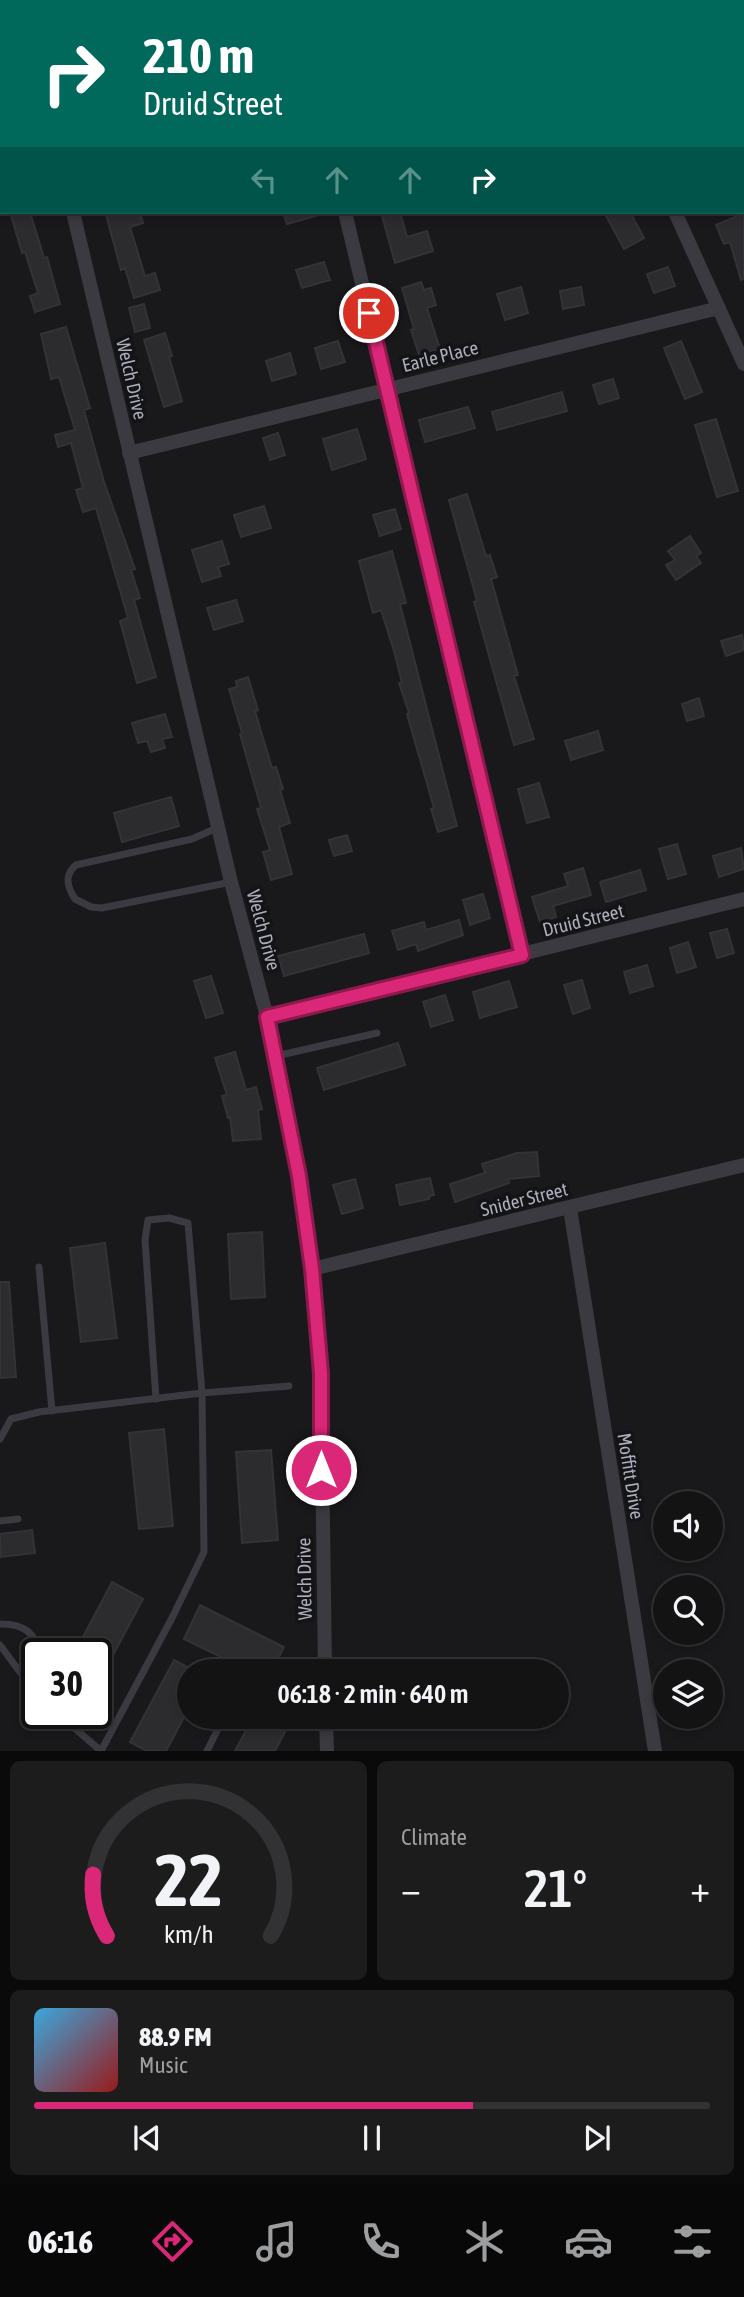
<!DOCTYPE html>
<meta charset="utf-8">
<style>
body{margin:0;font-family:"Asap Condensed",sans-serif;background:#1c1c1d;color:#f1f3f6;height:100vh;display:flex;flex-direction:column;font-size:26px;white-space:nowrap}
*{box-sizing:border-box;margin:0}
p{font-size:23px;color:#9d9ea0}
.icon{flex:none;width:38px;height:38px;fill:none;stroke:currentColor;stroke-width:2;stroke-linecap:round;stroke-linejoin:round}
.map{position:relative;height:1751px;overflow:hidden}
.side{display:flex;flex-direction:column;gap:10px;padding:10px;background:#0a0a0b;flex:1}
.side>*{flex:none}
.hud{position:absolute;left:0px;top:0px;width:746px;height:214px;box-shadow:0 4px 10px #0003,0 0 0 2px #323234;background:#00695c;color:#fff;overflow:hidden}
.fabs{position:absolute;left:653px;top:1491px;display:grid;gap:14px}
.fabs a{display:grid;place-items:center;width:70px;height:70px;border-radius:50%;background:#131314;box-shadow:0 4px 10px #0003,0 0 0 2px #323234;font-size:35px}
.speed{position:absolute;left:21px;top:1638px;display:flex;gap:14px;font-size:35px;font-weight:700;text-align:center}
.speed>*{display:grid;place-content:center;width:91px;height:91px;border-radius:50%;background:#131314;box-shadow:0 4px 10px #0003,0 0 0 2px #323234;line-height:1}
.speed .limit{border:4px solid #111;border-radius:10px;background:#fff;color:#111}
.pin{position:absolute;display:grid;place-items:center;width:60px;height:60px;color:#fff;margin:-30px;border:4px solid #fff;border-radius:50%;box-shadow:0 2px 7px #0007}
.me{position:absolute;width:77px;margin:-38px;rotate:0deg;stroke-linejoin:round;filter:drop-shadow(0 0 5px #0008)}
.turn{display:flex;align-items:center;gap:24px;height:147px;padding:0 28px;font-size:32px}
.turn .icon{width:91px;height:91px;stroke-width:2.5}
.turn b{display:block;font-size:49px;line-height:60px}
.lanes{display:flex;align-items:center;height:66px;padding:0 28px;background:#0003;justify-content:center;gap:35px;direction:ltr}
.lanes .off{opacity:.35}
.big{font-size:52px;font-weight:600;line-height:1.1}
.side .widget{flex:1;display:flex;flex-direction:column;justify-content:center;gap:10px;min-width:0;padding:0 24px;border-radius:10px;background:#1c1c1d}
.side .dial{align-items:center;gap:0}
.dial svg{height:182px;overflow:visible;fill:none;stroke:#323234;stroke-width:7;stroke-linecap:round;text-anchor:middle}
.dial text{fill:#f1f3f6;stroke:none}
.song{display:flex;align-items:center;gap:21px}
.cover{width:84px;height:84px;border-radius:10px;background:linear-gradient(135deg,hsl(200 70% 55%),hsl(0 70% 35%))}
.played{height:7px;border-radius:4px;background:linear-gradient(90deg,#db2777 65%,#323234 65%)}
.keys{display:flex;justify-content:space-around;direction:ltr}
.heat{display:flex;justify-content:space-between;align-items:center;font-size:38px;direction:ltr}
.side .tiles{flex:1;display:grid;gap:10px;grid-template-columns:1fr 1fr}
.widget:last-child{grid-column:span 2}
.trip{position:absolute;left:177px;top:1659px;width:392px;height:70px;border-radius:35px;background:#131314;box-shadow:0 4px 10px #0003,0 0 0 2px #323234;font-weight:600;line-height:70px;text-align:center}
.tabs{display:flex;height:112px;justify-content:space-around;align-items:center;background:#080808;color:#9d9ea0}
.tabs .icon{width:49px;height:49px}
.tabs .current{color:#db2777}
.tabs b{font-size:32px;color:#f1f3f6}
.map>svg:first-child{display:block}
</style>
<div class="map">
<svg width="744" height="1751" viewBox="0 0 744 1751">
<rect width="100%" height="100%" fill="#19191b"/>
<g fill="#2c2c2f" stroke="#333337" stroke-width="2">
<path d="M10,212H30L44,258L47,257L60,304L35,312L30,296L38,293L25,252L22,253Z"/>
<path d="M116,212H140L143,223L130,227L145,276L155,273L160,290L134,298L125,268L121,270L106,215Z"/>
<path d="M283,212H318L319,215L287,224Z"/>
<path d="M381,212H400L407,237L427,231L433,251L395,263Z"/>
<path d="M604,212H630L644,238L624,249Z"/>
<path d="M744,213V279L741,280L730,242L724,244L716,225Z"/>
<path d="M324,262L330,280L302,288L296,270Z"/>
<path d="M668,267L675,286L654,293L647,274Z"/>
<path d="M421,282L424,290L431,288L436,305L427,308L440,349L419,355L411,330L414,329L402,288Z"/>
<path d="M521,287L528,313L505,320L497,294Z"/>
<path d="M581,287L584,305L563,309L560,291Z"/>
<path d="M144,304L150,328L135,332L129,308Z"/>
<path d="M66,327L90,408L84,410L104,482L135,569L131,570L140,598L134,600L156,677L137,683L120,621L128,618L96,508L83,512L76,490L83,488L71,443L58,447L55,435L75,430L59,377L51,379L41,334Z"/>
<path d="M165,333L172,356L169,357L182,401L164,407L144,340Z"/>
<path d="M338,341L345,362L321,369L315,348Z"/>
<path d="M681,341L702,392L685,399L664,348Z"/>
<path d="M290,353L296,374L272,381L266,361Z"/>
<path d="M613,379L619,398L599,404L593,385Z"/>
<path d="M562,392L567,411L497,430L492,412Z"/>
<path d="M468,407L475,428L425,442L419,420Z"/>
<path d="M716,419L738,491L717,497L695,425Z"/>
<path d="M357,429L366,459L332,470L323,439Z"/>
<path d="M278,433L285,455L270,460L263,438Z"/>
<path d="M467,494L486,556L490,555L497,577L491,579L518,675L514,676L534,739L514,745L474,602L477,601L449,500Z"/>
<path d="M264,506L271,528L241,537L234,515Z"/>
<path d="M395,509L401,529L380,536L373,515Z"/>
<path d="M690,536L701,553L696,556L701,563L676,580L666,565L675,560L668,551Z"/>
<path d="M222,541L229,564L218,567L221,576L202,582L192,550Z"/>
<path d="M392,551L406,603L400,604L457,826L438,832L431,809L434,808L407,714L409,713L399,683H402L394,651L381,610L373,613L359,561Z"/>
<path d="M236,600L243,621L214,630L207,608Z"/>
<path d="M742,635L744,650L726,656L721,641Z"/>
<path d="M248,677L258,710L255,711L272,768L276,767L283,789L280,790L290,823L279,827L292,874L271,880L263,852L270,850L257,809L261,808L240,734L242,733L229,689L237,687L236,681Z"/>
<path d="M699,698L704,716L687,721L682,704Z"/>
<path d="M165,714L172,737L162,739L165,748L151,752L147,741L138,743L132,723Z"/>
<path d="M598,731L603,750L571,760L565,741Z"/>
<path d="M539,783L549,817L527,823L518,789Z"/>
<path d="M171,797L179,826L122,842L114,813Z"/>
<path d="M347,835L352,851L334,856L329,840Z"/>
<path d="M677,844L686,874L668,879L659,849Z"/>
<path d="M741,848L744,869L719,877L713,856Z"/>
<path d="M583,868L591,895L553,906L556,917L540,922L532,897L568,886L564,874Z"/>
<path d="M640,870L646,890L606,902L600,882Z"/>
<path d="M483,894L490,918L470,925L463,900Z"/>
<path d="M459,920L463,935L418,951L416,944L398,950L392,931L424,922L426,930Z"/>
<path d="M727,929L734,953L717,958L710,933Z"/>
<path d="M364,934L369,953L284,976L278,956Z"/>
<path d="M688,942L696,967L677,973L670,948Z"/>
<path d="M647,965L653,986L630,993L624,972Z"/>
<path d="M211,976L223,1013L206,1018L194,981Z"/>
<path d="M582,980L590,1008L573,1014L564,985Z"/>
<path d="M509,981L517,1007L480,1018L473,992Z"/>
<path d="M445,995L453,1020L431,1027L423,1002Z"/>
<path d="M398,1043L405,1065L324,1090L317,1068Z"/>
<path d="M235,1052L246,1090L256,1087L262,1109L258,1110L261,1139L233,1141L230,1117L228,1118L222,1096L227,1095L215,1058Z"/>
<path d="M537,1152L539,1176L508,1179L509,1183L455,1202L450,1184L485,1173L482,1164L517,1153Z"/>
<path d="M430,1178L434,1195L429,1196V1199L400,1205L396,1185Z"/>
<path d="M355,1179L363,1208L342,1214L333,1185Z"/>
<path d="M262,1232L265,1297L231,1299L228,1234Z"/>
<path d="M105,1243L117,1338L81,1342L70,1248Z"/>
<path d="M0,1282H9L16,1377L0,1378Z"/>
<path d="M164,1429L173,1526L139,1529L129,1433Z"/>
<path d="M271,1450L278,1540L242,1543L236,1452Z"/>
<path d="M32,1530L35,1553L1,1557L0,1534Z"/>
<path d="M112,1582L143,1599L96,1687V1654H74Z"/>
<path d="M200,1605L284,1647L272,1671H250L184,1639Z"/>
<path d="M174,1660L189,1668V1708L166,1751H147L130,1742Z"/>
<path d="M253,1717H266L287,1728L275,1751H235Z"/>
</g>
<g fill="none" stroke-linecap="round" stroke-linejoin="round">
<g stroke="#3a3a40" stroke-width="7">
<path d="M90,0L91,2"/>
<path d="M147,0V2"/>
<path d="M194,0L195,2"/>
<path d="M0,34H2"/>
<path d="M0,89H2"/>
<path d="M217,828L192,839L76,865C64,875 67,887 75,899L91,907L102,908L231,882"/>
<path d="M276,1056L377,1033"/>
<path d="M39,1267L52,1411"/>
<path d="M0,1439L11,1419L39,1412L202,1393L289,1386"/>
<path d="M0,1521L18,1519"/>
<path d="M0,1624C20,1624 37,1630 37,1654"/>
<path d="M0,1645L37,1695"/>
<path d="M28,1683L37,1659"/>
<path d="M57,1713L101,1751L173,1616L204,1552L202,1393L188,1223L169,1218L148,1220L145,1240L156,1399"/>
<path d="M207,1751L224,1717"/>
</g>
<g stroke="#3a3a40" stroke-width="14">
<path d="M23,0L24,2"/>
<path d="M294,0V2"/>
<path d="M578,0L579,2"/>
<path d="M73,212L231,882L267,1017L299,1176L312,1269L321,1373L325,1671"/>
<path d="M345,212L522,955"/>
<path d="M675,212L744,364"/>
<path d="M129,453L719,308"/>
<path d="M267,1017L744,899"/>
<path d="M570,1208L655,1751"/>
<path d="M312,1269L744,1165"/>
<path d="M326,1717L327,1751"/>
</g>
</g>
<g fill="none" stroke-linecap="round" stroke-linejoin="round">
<defs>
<path id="route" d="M321,1470V1373L312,1269L299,1176L267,1017L522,955L369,313"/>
</defs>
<use href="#route" stroke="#8e194d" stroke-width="18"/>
<use href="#route" stroke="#db2777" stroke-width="12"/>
</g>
<g text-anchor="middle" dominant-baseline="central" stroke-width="7" stroke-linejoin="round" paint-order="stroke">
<g font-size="19" fill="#abaebb" stroke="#141416">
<text transform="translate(440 356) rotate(-14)">Earle Place</text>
<text transform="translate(132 379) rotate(77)">Welch Drive</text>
<text transform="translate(583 920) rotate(-14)">Druid Street</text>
<text transform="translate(264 930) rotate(75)">Welch Drive</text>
<text transform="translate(524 1199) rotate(-14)">Snider Street</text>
<text transform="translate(631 1476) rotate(81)">Moffitt Drive</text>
<text transform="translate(304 1579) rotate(-91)">Welch Drive</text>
</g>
</g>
</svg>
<div class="fabs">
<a><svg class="icon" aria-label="sound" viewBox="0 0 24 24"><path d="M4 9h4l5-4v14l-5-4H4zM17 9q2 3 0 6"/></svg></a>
<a><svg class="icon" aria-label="search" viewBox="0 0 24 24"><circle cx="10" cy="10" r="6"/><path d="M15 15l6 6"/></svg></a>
<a><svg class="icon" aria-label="layers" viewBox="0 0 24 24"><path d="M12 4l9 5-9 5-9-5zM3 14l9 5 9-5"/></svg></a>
</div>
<div class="speed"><div class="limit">30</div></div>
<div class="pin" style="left:369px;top:313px;background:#d93025"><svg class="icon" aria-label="arrive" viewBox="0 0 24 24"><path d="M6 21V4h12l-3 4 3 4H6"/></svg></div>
<svg class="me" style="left:321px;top:1470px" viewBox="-20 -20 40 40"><circle r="17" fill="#db2777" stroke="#fff" stroke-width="3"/><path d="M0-11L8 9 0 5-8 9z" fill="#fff"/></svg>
<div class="trip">06:18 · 2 min · 640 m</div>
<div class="hud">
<div class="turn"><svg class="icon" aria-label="right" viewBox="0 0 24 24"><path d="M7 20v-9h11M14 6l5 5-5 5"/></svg><div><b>210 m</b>Druid Street</div></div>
<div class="lanes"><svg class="icon off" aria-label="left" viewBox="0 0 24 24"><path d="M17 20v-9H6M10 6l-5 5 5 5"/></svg><svg class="icon off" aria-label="ahead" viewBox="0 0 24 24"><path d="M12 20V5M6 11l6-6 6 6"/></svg><svg class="icon off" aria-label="ahead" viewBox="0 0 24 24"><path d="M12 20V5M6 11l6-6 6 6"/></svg><svg class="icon" aria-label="right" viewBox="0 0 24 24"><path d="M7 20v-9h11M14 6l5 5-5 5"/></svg></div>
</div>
</div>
<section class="side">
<div class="tiles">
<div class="widget dial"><svg viewBox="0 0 100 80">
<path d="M14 69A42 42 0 1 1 86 69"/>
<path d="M14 69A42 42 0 0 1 8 42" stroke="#db2777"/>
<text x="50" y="56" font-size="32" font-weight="700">22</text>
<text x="50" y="72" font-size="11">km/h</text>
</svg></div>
<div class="widget"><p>Climate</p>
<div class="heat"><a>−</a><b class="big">21°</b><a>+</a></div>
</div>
<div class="widget">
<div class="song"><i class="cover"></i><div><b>88.9 FM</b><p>Music</p></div></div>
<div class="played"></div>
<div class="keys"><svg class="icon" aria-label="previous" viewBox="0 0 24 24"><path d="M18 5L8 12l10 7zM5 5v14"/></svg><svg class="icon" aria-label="pause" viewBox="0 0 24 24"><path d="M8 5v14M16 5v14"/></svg><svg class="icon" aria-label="next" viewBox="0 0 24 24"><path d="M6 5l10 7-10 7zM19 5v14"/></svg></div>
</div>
</div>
</section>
<nav class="tabs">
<b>06:16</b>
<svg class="icon current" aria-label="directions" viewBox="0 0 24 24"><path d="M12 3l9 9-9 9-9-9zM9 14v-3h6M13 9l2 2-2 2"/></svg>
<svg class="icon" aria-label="music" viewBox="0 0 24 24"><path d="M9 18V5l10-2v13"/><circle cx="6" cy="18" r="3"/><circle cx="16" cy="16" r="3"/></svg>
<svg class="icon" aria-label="phone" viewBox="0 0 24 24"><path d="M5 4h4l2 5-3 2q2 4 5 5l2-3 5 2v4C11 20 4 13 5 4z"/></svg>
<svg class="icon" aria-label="climate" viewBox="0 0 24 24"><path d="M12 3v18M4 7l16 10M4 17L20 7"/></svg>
<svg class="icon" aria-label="car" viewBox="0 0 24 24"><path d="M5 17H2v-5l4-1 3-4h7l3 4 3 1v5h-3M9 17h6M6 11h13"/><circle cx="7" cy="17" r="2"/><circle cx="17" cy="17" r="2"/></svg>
<svg class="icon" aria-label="filters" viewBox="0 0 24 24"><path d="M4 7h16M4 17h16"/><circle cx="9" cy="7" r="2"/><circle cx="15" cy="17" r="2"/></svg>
</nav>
